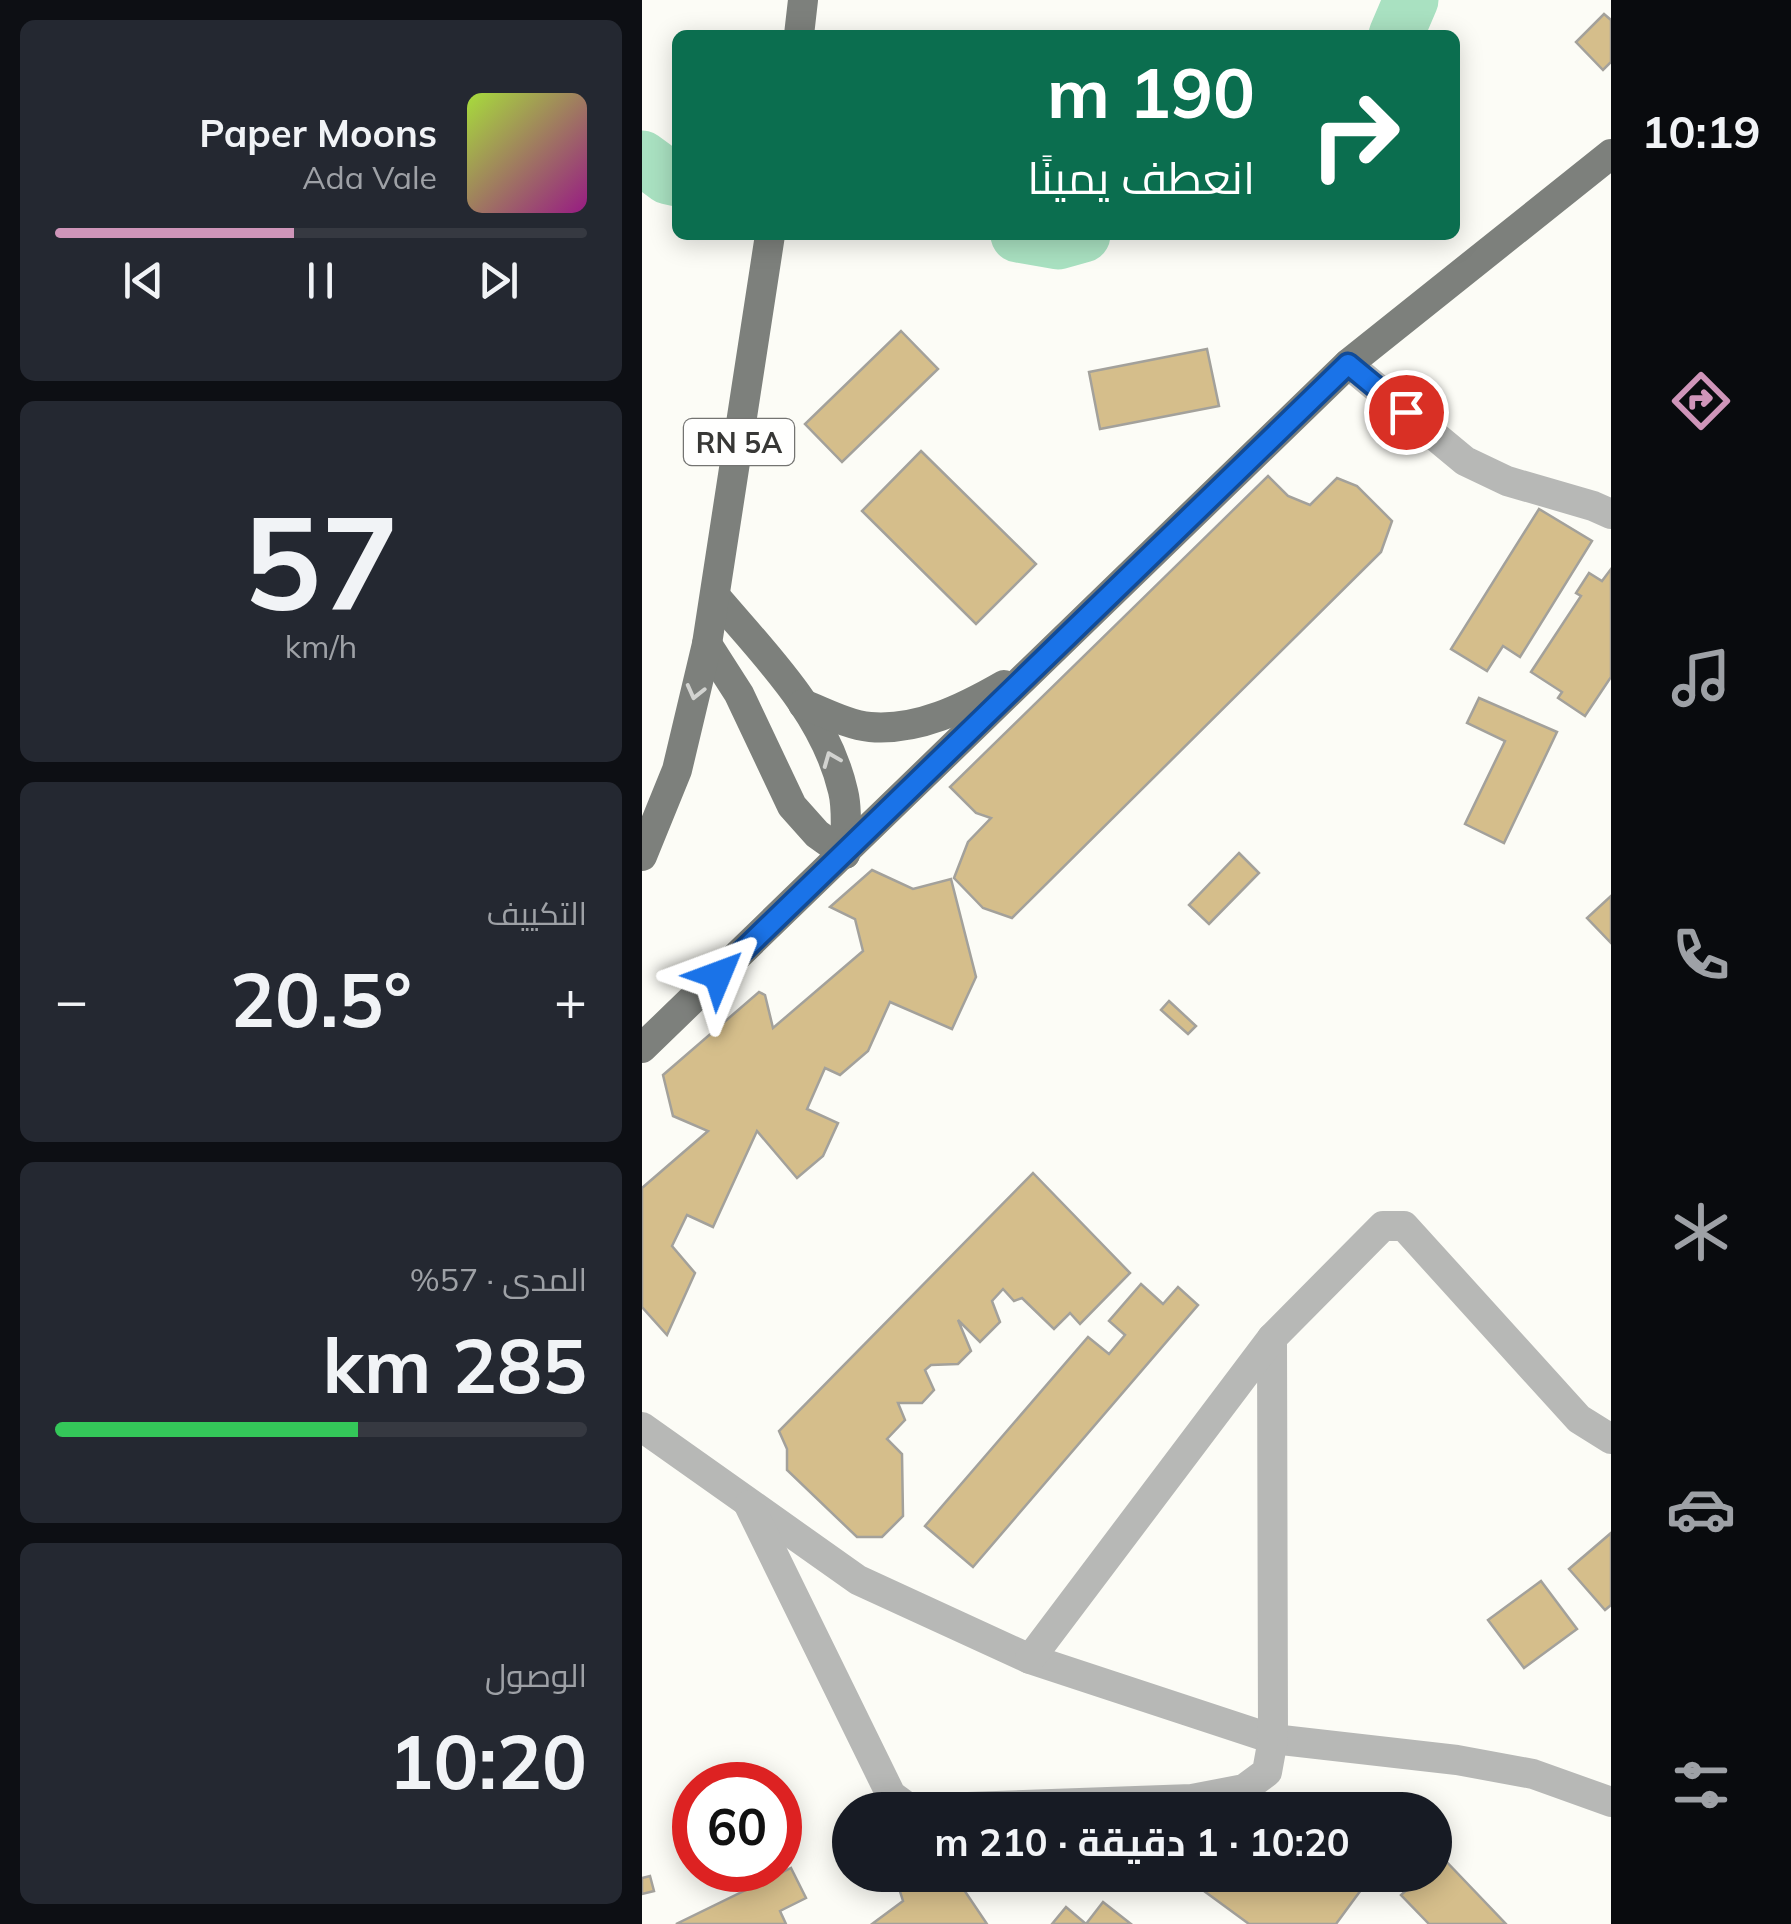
<!DOCTYPE html>
<html lang="ar">
<meta charset="utf-8">
<style>
body{margin:0;font-family:Mulish,Cairo,sans-serif;background:#242831;color:#f1f3f6;direction:rtl;height:100vh;display:flex;flex-direction:column;font-size:38px;white-space:nowrap}
*{box-sizing:border-box;margin:0}
p{font-size:32px;color:#9ea1a6}
.icon{flex:none;width:55px;height:55px;fill:none;stroke:currentColor;stroke-width:2;stroke-linecap:round;stroke-linejoin:round}
.map{position:relative;flex:1;overflow:hidden;direction:ltr}
.details{display:flex;flex-direction:column;gap:20px;padding:20px;background:#0d0f14;width:642px}
.details>*{flex:none}
.hud{position:absolute;left:30px;top:30px;width:788px;height:210px;border-radius:15px;box-shadow:0 5px 25px #0003;direction:rtl;background:#0b6e4f;color:#fff;overflow:hidden}
.speed{position:absolute;left:30px;top:1762px;display:flex;gap:20px;font-size:50px;font-weight:700;text-align:center}
.speed>*{display:grid;place-content:center;width:130px;height:130px;border-radius:50%;background:#171b24;box-shadow:0 5px 25px #0003;line-height:1}
.speed .limit{border:15px solid #d22;background:#fff;color:#111}
.pin{position:absolute;display:grid;place-items:center;width:85px;height:85px;color:#fff;margin:-42px;border:5px solid #fff;border-radius:50%;box-shadow:0 2px 10px #0007}
.me{position:absolute;width:110px;margin:-55px;rotate:46deg;stroke-linejoin:round;filter:drop-shadow(0 0 8px #0008)}
.turn{display:flex;align-items:center;gap:35px;height:210px;padding:0 40px;font-size:45px}
.turn .icon{width:130px;height:130px;stroke-width:2.5}
.turn b{display:block;font-size:70px;line-height:85px}
.big{font-size:75px;font-weight:700;line-height:1.1}
.details .tile{flex:1;display:flex;flex-direction:column;justify-content:center;gap:15px;min-width:0;padding:0 35px;border-radius:15px;background:#242831}
.details .dial{align-items:center;gap:0}
.dial b{font-size:130px;line-height:1}
.song{display:flex;align-items:center;gap:30px}
.cover{width:120px;height:120px;border-radius:15px;background:linear-gradient(135deg,hsl(80 70% 55%),hsl(310 70% 35%))}
.played{height:10px;border-radius:5px;background:linear-gradient(90deg,#cf95b9 45%,#363941 45%)}
.keys{display:flex;justify-content:space-around;direction:ltr}
.heat{display:flex;justify-content:space-between;align-items:center;font-size:55px;direction:ltr}
.charge{height:15px;border-radius:8px;background:linear-gradient(90deg,#34c759 57%,#363941 0)}
.trip{position:absolute;left:190px;top:1792px;width:620px;height:100px;border-radius:50px;background:#171b24;box-shadow:0 5px 25px #0003;font-weight:700;line-height:100px;text-align:center;direction:rtl}
main{display:flex;flex:1;min-height:0}
.menu{display:flex;flex-direction:column;width:180px;justify-content:space-around;align-items:center;background:#090b0e;color:#9ea1a6}
.menu .icon{width:70px;height:70px}
.menu .current{color:#cf95b9}
.menu b{font-size:45px;color:#f1f3f6}
.map>svg:first-child{display:block}
</style>
<main>
<nav class="menu">
<b>10:19</b>
<svg class="icon current" aria-label="directions" viewBox="0 0 24 24"><path d="M12 3l9 9-9 9-9-9zM9 14v-3h6M13 9l2 2-2 2"/></svg>
<svg class="icon" aria-label="music" viewBox="0 0 24 24"><path d="M9 18V5l10-2v13"/><circle cx="6" cy="18" r="3"/><circle cx="16" cy="16" r="3"/></svg>
<svg class="icon" aria-label="phone" viewBox="0 0 24 24"><path d="M5 4h4l2 5-3 2q2 4 5 5l2-3 5 2v4C11 20 4 13 5 4z"/></svg>
<svg class="icon" aria-label="climate" viewBox="0 0 24 24"><path d="M12 3v18M4 7l16 10M4 17L20 7"/></svg>
<svg class="icon" aria-label="car" viewBox="0 0 24 24"><path d="M5 17H2v-5l4-1 3-4h7l3 4 3 1v5h-3M9 17h6M6 11h13"/><circle cx="7" cy="17" r="2"/><circle cx="17" cy="17" r="2"/></svg>
<svg class="icon" aria-label="filters" viewBox="0 0 24 24"><path d="M4 7h16M4 17h16"/><circle cx="9" cy="7" r="2"/><circle cx="15" cy="17" r="2"/></svg>
</nav>
<div class="map">
<svg width="969" height="1924" viewBox="0 0 969 1924">
<rect width="100%" height="100%" fill="#fcfcf6"/>
<g fill="none" stroke-linecap="round" stroke-linejoin="round">
<g stroke="#a9e1c1" stroke-width="55">
<path d="M754,35L769,0"/>
<path d="M0,158L26,177L35,179"/>
<path d="M376,235L416,242L441,235"/>
</g>
</g>
<g fill="#d5be8b" stroke="#a3a19b" stroke-width="2.5">
<path d="M962,14L969,20V62L961,70L934,42Z"/>
<path d="M259,331L296,369L200,462L163,424Z"/>
<path d="M565,349L577,406L458,429L447,372Z"/>
<path d="M279,451L394,564L334,624L220,511Z"/>
<path d="M626,476L646,496L668,505L695,478L715,486L750,521L739,552L370,918L341,908L312,878L326,842L349,818L334,813L308,787Z"/>
<path d="M897,509L950,541L878,657L861,646L845,671L809,649Z"/>
<path d="M969,569V677L943,716L916,698L920,692L889,672L939,596L934,593L947,573L960,581Z"/>
<path d="M837,698L915,732L862,843L823,824L863,741L825,723Z"/>
<path d="M597,853L617,873L567,924L547,905Z"/>
<path d="M230,870L271,889L309,879L334,977L310,1029L248,1002L226,1051L198,1075L183,1068L165,1109L196,1123L181,1156L155,1178L115,1131L71,1227L45,1215L30,1246L53,1273L25,1335L0,1307V1188L66,1131L31,1116L21,1075L117,992L123,995L131,1028L221,951L213,919L188,907Z"/>
<path d="M969,896V943L945,918Z"/>
<path d="M527,1001L554,1026L546,1034L519,1010Z"/>
<path d="M391,1173L488,1273L438,1324L428,1313L412,1329L380,1298L372,1301L361,1289L350,1301L358,1322L338,1342L316,1320L329,1351L316,1364L289,1365L283,1370L292,1390L280,1403H256L263,1420L245,1439L260,1454L261,1516L240,1537H215L145,1470V1449L137,1431Z"/>
<path d="M499,1284L521,1304L536,1287L556,1305L331,1567L283,1526L446,1337L467,1354L483,1335L467,1321Z"/>
<path d="M969,1533V1605L963,1610L927,1569Z"/>
<path d="M899,1581L935,1629L882,1668L846,1620Z"/>
<path d="M800,1857L864,1924H787L759,1895L781,1875H792V1864Z"/>
<path d="M149,1868L164,1898L138,1911L144,1924H34Z"/>
<path d="M269,1875H312L345,1924H230L261,1901L256,1885Z"/>
<path d="M574,1875H730L694,1924H607L562,1891Z"/>
<path d="M8,1876L12,1891L0,1894V1878Z"/>
<path d="M461,1902L489,1924H410L424,1907L444,1924Z"/>
</g>
<g fill="none" stroke-linecap="round" stroke-linejoin="round">
<g stroke="#b7b8b6" stroke-width="30">
<path d="M706,364L823,461L865,481L951,506L969,514"/>
<path d="M0,1427L216,1580L388,1659L631,1739L815,1760L891,1774L969,1802"/>
<path d="M107,1505L249,1795L268,1809L550,1799L602,1789L625,1772L631,1739L630,1338"/>
<path d="M388,1659L630,1338L741,1226H762L937,1419L969,1439"/>
</g>
<g stroke="#7d807c" stroke-width="30">
<path d="M157,35L161,0"/>
<path d="M73,596C123,655 183,713 201,791C206,811 203,834 203,854"/>
<path d="M65,644L97,694L150,806L175,834L203,854"/>
<path d="M161,704C182,712 206,725 228,727C276,731 322,708 362,685"/>
<path d="M0,856L35,770L65,644L128,235"/>
<path d="M0,1048L706,364L969,154"/>
</g>
</g>
<defs><path id="oneway-chevron" d="M-2-3.5L2.5 0L-2 3.5" fill="none" stroke-width="1.6" stroke-linecap="round" stroke-linejoin="round" transform="scale(2.5)"/></defs>
<g stroke="#d2d3d0">
<use href="#oneway-chevron" transform="translate(53 692) rotate(104)"/>
<use href="#oneway-chevron" transform="translate(189 759) rotate(-112)"/>
</g>
<g fill="none" stroke-linecap="round" stroke-linejoin="round">
<defs>
<path id="route" d="M76,975L706,364L764,412"/>
</defs>
<use href="#route" stroke="#114b97" stroke-width="25"/>
<use href="#route" stroke="#1a73e8" stroke-width="18"/>
</g>
<g text-anchor="middle" dominant-baseline="central" stroke-width="10" stroke-linejoin="round" paint-order="stroke">
<rect fill="#fffffe" stroke="#747472" stroke-width="2.5" x="42" y="419" width="110" height="46" rx="8"/>
<g font-size="28" font-weight="bold" fill="#383836">
<text x="97" y="442">RN 5A</text>
</g>
</g>
</svg>
<div class="speed"><div class="limit">60</div></div>
<div class="pin" style="left:764px;top:412px;background:#d93025"><svg class="icon" aria-label="arrive" viewBox="0 0 24 24"><path d="M6 21V4h12l-3 4 3 4H6"/></svg></div>
<svg class="me" style="left:76px;top:975px" viewBox="-20 -20 40 40"><path d="M0-17L14 15 0 8-14 15z" fill="#1a73e8" stroke="#fff" stroke-width="4"/></svg>
<div class="trip">10:20 · 1 دقيقة · 210 m</div>
<div class="hud">
<div class="turn"><svg class="icon" aria-label="right" viewBox="0 0 24 24"><path d="M7 20v-9h11M14 6l5 5-5 5"/></svg><div><b>190 m</b>انعطف يمينًا</div></div>
</div>
</div>
<section class="details">
<div class="tile">
<div class="song"><i class="cover"></i><div><b>Paper Moons</b><p>Ada Vale</p></div></div>
<div class="played"></div>
<div class="keys"><svg class="icon" aria-label="previous" viewBox="0 0 24 24"><path d="M18 5L8 12l10 7zM5 5v14"/></svg><svg class="icon" aria-label="pause" viewBox="0 0 24 24"><path d="M8 5v14M16 5v14"/></svg><svg class="icon" aria-label="next" viewBox="0 0 24 24"><path d="M6 5l10 7-10 7zM19 5v14"/></svg></div>
</div>
<div class="tile dial"><b>57</b><p>km/h</p></div>
<div class="tile"><p>التكييف</p>
<div class="heat"><a>−</a><b class="big">20.5°</b><a>+</a></div>
</div>
<div class="tile"><p>المدى · 57%</p><b class="big">285 km</b><div class="charge"></div></div>
<div class="tile"><p>الوصول</p><b class="big">10:20</b></div>
</section>
</main>
